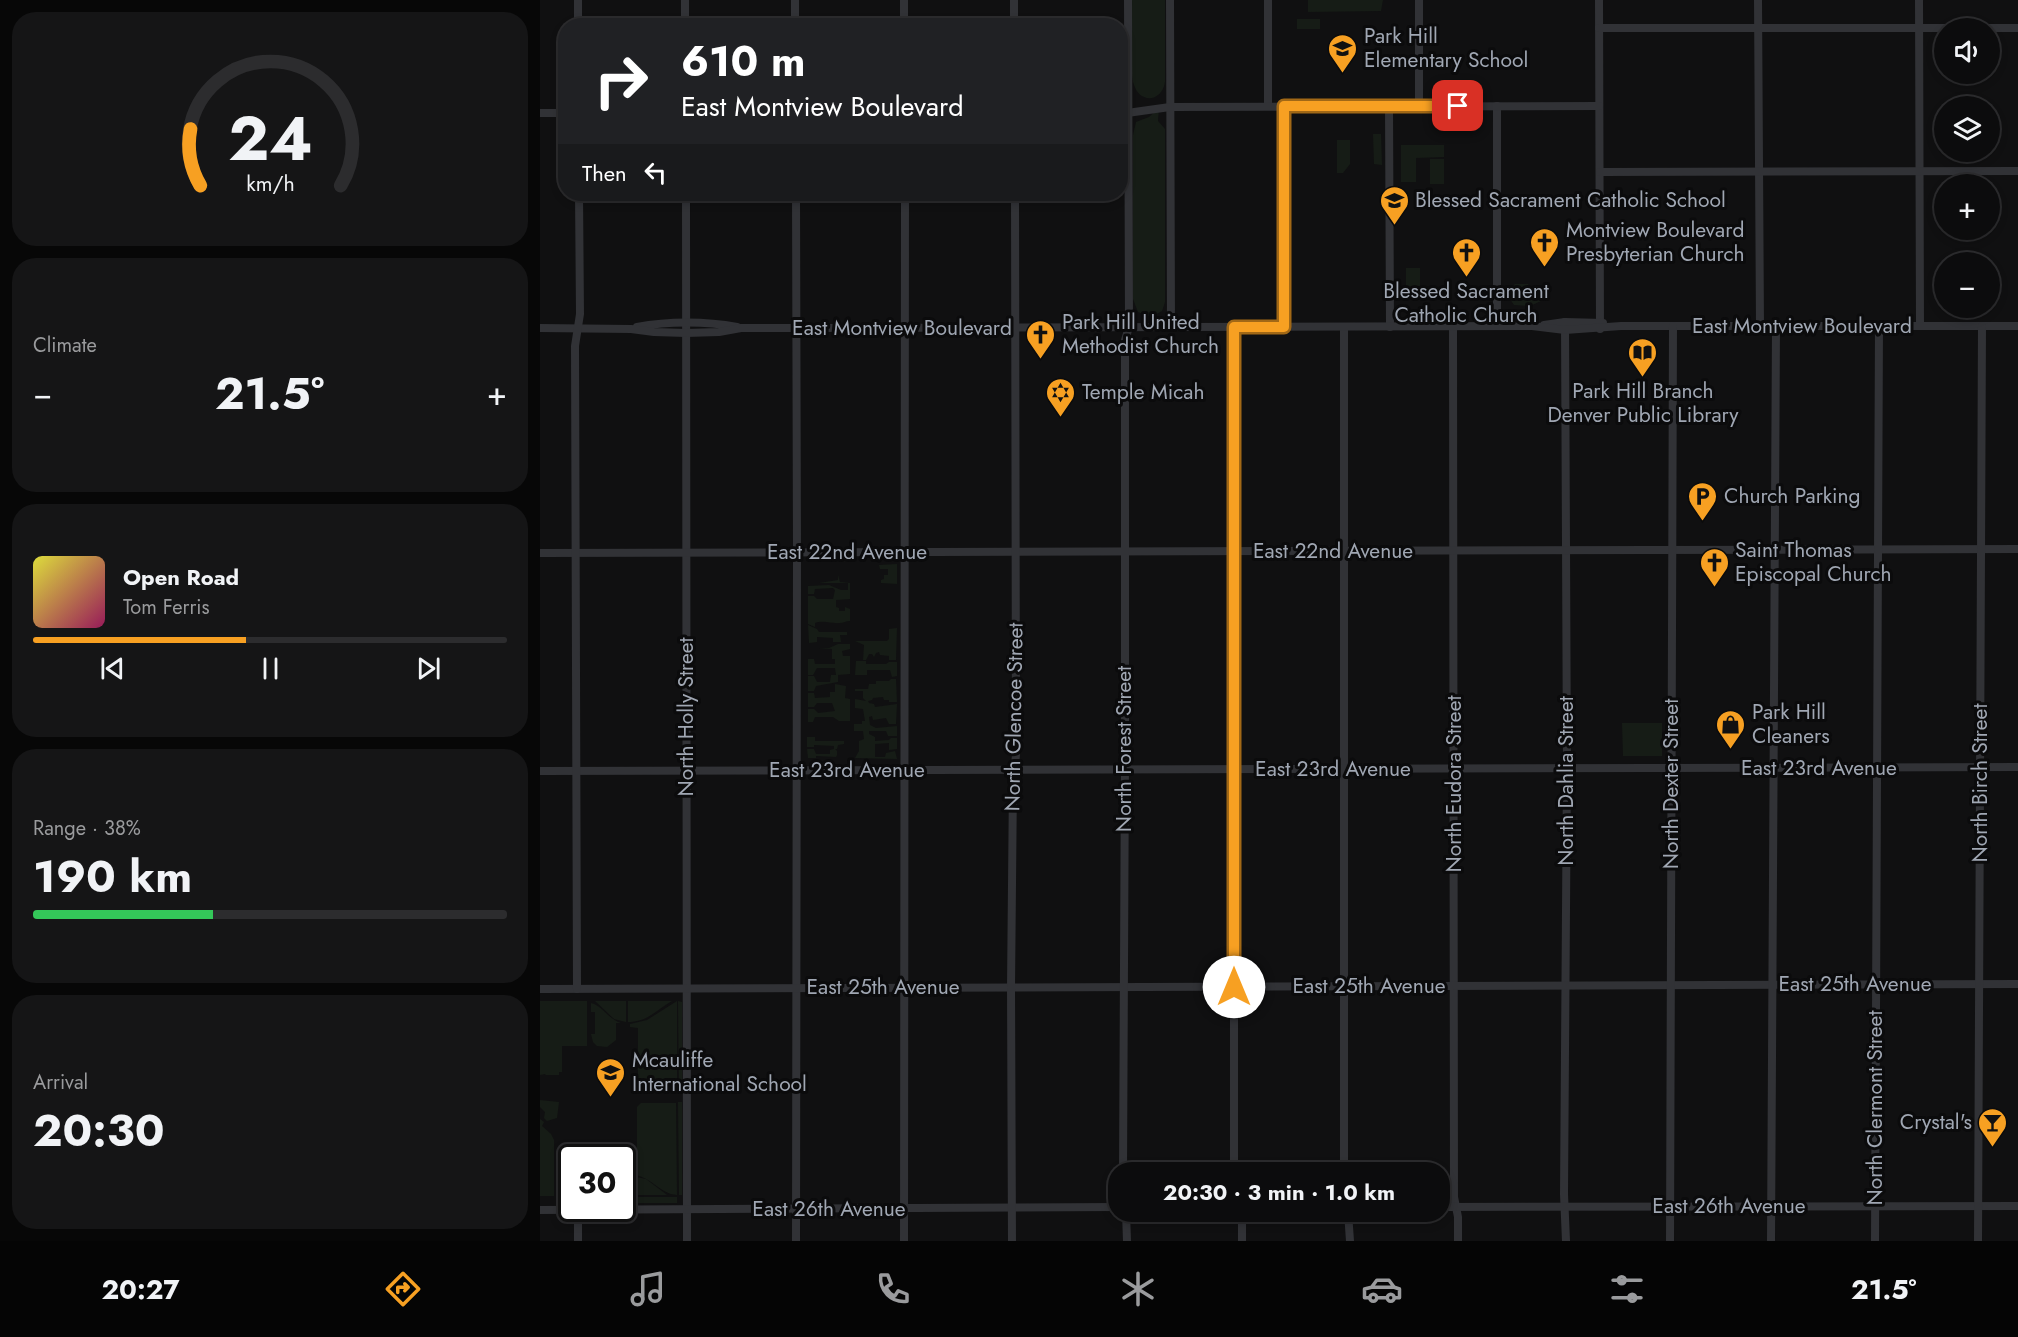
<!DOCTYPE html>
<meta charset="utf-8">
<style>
body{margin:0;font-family:Jost,sans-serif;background:#151516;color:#f1f3f6;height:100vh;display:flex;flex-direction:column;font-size:22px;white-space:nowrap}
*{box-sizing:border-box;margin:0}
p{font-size:20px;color:#9a9b9d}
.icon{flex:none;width:33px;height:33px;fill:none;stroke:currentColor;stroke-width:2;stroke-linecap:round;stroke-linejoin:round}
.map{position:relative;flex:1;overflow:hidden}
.panel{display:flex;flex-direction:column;gap:12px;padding:12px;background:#070707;width:540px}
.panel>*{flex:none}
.banner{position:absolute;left:18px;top:18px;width:570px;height:183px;border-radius:24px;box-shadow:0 3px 9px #0003,0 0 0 2px #2c2c2e;background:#202124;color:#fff;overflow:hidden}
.fabs{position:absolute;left:1394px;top:18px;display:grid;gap:12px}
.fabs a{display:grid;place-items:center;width:66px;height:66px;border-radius:50%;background:#0c0c0d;box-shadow:0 3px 9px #0003,0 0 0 2px #2c2c2e;font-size:30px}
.speed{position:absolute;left:18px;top:1144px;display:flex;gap:12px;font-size:30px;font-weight:700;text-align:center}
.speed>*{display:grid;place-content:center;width:78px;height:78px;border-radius:50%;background:#0c0c0d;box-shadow:0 3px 9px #0003,0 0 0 2px #2c2c2e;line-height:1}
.speed .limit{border:3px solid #111;border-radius:9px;background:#fff;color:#111}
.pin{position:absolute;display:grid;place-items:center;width:51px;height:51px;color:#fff;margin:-26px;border-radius:12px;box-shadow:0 3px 9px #0006}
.me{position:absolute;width:66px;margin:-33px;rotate:0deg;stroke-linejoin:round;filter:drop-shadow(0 0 4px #0008)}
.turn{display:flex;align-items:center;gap:21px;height:126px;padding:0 24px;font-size:27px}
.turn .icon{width:78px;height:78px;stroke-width:2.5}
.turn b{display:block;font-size:42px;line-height:51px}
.then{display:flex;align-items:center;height:57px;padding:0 24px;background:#0003;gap:12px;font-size:22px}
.big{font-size:45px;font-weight:700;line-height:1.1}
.panel .widget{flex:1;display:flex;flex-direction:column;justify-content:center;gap:9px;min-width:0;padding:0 21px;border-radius:24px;background:#151516}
.panel .dial{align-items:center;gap:0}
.dial svg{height:156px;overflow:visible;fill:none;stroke:#2c2c2e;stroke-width:7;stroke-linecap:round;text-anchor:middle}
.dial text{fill:#f1f3f6;stroke:none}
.song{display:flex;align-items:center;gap:18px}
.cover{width:72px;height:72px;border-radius:9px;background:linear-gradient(135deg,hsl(60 70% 55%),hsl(330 70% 35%))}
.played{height:6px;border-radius:3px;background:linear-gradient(90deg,#f7a022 45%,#2c2c2e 45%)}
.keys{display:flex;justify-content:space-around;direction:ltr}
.heat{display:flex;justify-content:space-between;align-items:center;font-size:33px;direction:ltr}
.charge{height:9px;border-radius:4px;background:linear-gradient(90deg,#34c759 38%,#2c2c2e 0)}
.trip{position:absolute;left:568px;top:1162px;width:342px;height:60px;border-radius:24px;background:#0c0c0d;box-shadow:0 3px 9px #0003,0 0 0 2px #2c2c2e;font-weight:700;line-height:60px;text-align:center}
.menu{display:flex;height:96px;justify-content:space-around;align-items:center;background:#050505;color:#9a9b9d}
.menu .icon{width:42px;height:42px}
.menu .on{color:#f7a022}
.menu b{font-size:27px;color:#f1f3f6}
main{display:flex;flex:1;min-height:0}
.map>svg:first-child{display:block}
</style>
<main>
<section class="panel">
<div class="widget dial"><svg viewBox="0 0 100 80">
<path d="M14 69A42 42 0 1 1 86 69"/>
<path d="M14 69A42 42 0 0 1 9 40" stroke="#f7a022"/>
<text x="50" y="56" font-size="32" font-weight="700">24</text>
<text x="50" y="72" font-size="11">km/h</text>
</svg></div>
<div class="widget"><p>Climate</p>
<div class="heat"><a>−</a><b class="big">21.5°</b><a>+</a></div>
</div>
<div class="widget">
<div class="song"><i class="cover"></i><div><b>Open Road</b><p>Tom Ferris</p></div></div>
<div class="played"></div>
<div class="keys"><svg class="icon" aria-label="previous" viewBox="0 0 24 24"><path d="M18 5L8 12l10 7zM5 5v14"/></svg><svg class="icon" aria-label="pause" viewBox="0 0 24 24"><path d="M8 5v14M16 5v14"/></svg><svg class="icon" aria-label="next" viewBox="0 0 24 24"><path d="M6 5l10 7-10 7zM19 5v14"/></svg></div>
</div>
<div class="widget"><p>Range · 38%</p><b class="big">190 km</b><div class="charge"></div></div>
<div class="widget"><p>Arrival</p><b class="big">20:30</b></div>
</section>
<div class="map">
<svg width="1478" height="1241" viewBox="0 0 1478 1241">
<rect width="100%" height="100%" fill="#101011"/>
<g fill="#161c16">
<path d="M592,0H625V82C622,102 600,104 594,85C589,71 592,18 592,0Z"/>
<path d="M768,0H843L841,11L768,12Z"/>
<rect x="757" y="19" width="23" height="10"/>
<path d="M619,108L618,121L625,129V302L622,311L611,317L598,312L593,299V135L596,122L609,117Z"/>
<path d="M833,134H841L842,165L834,164Z"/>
<path d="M797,140H810V164L803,173H797Z"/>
<path d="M861,145H904V157L876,158V182H861Z"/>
<rect x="890" y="159" width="14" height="25"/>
<rect x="866" y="268" width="14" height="23"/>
<path d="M975,284H988L991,292L1002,294L1001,301L990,306L974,305L968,296L970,289Z"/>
<path d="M357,564V584L341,583V580L344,579V575H348V569H340L339,565Z"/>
<path d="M298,575L300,582L310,583V599L296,600V607L299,608V611H305V607L310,609V621C306,621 303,623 300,623C291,624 285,620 275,623V627L268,624V596H274L277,599H293L295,590L293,588L275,589L274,594H268V586L289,585L301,590H308V583H279L298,580Z"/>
<path d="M268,625L277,629L279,632H307V635H300L301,642H293V638L277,637V642L269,643Z"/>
<path d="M357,628L356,660H349V656L340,655L339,652L336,653L334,657L332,654H329L326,660H323L324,645L315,641H347L349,639V629Z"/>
<path d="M298,644H310V649L302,651L303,656H310V674L298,675V682L276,686L274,691H268V676H274L277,682H290L291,675H296L295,668H277L273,675H268V659H274L275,664H295V659H292V649L279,648H289Z"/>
<path d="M316,661H326V664H346L349,662H357V676L352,677L350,670H327V675H315Z"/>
<path d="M351,679H356L357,702H349V700H344L343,697L333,698L332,700L328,701L329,703L334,704L335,707L357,704L356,724H349L346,718L333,720L332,716L329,717L330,725L336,728L357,726V736H348L346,731H329V734L335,737V741L349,740L351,738H357V749L349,750V743L335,744V757H345L346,753L355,751L357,759L315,758L319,751V741L324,739L323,731H314V724H322V721H325L323,709L315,708V699L326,701L323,698V691H315V689H328L329,684H336V681H349Z"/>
<path d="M295,684L306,686L305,698L310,699V721H299L293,717H275L273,722H268V709H274L278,713L295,711L292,703H277L274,707H268V693H274L275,698L290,697V692H295Z"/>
<path d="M1082,723H1122V756H1083Z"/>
<path d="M267,737H275V741H304V744L298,745L297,749H295L297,751V755L296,757L276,756V758H298H268L267,749H274L276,754H290V750L294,749V746L274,745V747H267Z"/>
<path d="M0,1001H47V1046H22V1072H19V1075H6L5,1074L0,1075Z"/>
<path d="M55,1001H86V1022L74,1019Z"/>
<path d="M88,1001H132C116,1010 108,1022 88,1022Z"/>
<path d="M137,1001V1093H99L101,1091L98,1088V1028L90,1027V1024L107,1020Z"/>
<path d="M138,1001L142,1002V1093H139Z"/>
<path d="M51,1003C63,1006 68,1019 81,1023H76V1040L67,1047L57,1046L53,1042L51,1034H55V1012H51Z"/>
<path d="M0,1100L19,1102L17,1118L7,1121L4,1118L5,1112L0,1107Z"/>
<path d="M138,1102H142V1195H139Z"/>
<path d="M101,1103H136L137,1195C119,1194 113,1176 89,1174V1167H97V1107Z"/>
<path d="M0,1119L4,1122L2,1126L11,1134L14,1140V1196H0Z"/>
<path d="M87,1175L106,1179L127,1195H87Z"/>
<rect x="83" y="1197" width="54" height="6"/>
</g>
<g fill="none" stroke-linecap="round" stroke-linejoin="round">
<g stroke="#313236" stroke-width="8">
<path d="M38,0V26"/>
<path d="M145,0V26"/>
<path d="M255,0V26"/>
<path d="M364,0V26"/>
<path d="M474,0V26"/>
<path d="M630,0L631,327"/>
<path d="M728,0V106"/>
<path d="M879,0V106"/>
<path d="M1059,0L1060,329"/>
<path d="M1218,0L1220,326"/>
<path d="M1379,0L1380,326"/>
<path d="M1059,28H1478"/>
<path d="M744,106V327"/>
<path d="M849,106L850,327"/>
<path d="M957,106V326"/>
<path d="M0,113H26"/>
<path d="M580,114L630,107L1059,106"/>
<path d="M1060,172L1478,171"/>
<path d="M146,194L147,1241"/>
<path d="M256,194L257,552L256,1241"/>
<path d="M1025,322L1027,768L1024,1194L1026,1241"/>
<path d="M1004,325L1025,322L1063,323"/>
<path d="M97,327C128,321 166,321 197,327"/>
<path d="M694,327V1173"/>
<path d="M804,327V1173"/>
<path d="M913,327L914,1197L918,1217V1241"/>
<path d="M0,328L91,329L114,332L146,333L179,332L201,328H267L992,326L1025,330L1081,326H1478"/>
<path d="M0,553L1478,549"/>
<path d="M0,771L1478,767"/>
<path d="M0,989L1478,984"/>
<path d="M37,989L35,346L40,314L39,194"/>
<path d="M583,1173L585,759V340L589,327L588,0"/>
<path d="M900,1207L1478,1206"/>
<path d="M0,1210L579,1207"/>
<path d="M586,1212L587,1241"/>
<path d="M700,1212L702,1217V1241"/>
<path d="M808,1212L810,1241"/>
<path d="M38,1241V1210"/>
<path d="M364,1241L365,194"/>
<path d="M472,1241L471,987L473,781L476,755L475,194"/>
<path d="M1130,1241L1133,326"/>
<path d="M1231,1241L1236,326"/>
<path d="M1335,1241L1339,326"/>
<path d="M1438,1241L1442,326"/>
</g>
</g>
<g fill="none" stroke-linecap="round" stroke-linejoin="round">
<defs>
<path id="route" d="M694,987V327H744V106H918"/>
</defs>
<use href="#route" stroke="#a16816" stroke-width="15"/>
<use href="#route" stroke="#f7a022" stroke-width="10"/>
</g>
<defs>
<symbol id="school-pin" viewBox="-11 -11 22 30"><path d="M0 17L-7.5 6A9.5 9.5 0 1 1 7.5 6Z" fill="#f7a022" stroke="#0b0b0c"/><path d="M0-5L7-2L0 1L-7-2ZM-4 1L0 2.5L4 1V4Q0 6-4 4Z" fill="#111"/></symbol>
<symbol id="church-pin" viewBox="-11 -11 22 30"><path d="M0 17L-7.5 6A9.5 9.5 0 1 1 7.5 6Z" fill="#f7a022" stroke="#0b0b0c"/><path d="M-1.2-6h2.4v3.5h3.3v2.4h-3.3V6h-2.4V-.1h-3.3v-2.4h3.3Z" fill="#111"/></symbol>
<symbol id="library-pin" viewBox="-11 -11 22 30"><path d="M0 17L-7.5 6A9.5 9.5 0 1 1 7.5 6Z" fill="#f7a022" stroke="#0b0b0c"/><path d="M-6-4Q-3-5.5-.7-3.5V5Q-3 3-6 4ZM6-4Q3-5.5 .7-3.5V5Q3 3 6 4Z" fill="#111"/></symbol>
<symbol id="synagogue-pin" viewBox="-11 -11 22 30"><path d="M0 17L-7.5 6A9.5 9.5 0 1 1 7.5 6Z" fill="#f7a022" stroke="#0b0b0c"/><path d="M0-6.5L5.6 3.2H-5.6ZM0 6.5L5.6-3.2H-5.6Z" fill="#111"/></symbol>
<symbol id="parking-pin" viewBox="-11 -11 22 30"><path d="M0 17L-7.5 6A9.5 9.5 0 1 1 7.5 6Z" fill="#f7a022" stroke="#0b0b0c"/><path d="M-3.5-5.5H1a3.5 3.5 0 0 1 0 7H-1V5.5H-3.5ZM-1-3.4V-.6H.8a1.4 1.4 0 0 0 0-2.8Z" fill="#111"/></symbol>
<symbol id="shop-pin" viewBox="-11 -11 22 30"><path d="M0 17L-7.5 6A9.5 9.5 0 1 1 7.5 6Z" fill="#f7a022" stroke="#0b0b0c"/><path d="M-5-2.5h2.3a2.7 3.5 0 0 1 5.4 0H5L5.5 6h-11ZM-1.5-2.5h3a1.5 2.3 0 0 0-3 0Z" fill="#111"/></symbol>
<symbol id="bar-pin" viewBox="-11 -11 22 30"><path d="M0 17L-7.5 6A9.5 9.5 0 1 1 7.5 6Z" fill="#f7a022" stroke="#0b0b0c"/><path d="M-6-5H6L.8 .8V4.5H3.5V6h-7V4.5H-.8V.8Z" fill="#111"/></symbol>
</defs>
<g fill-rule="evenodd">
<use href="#school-pin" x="786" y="32" width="33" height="45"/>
<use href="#school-pin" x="838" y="184" width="33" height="45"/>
<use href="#church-pin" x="988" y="226" width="33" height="45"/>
<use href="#church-pin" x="910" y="236" width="33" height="45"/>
<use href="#church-pin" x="484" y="318" width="33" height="45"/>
<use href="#library-pin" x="1086" y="336" width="33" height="45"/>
<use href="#synagogue-pin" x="504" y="376" width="33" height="45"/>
<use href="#parking-pin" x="1146" y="480" width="33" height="45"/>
<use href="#church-pin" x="1158" y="546" width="33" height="45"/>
<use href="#shop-pin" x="1174" y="708" width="33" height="45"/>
<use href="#school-pin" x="54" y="1056" width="33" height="45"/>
<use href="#bar-pin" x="1436" y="1106" width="33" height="45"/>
</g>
<g text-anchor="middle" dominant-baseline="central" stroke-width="6" stroke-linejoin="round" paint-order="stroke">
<g font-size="21" fill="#a0a7b3" stroke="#0b0b0c" text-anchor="start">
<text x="824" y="36">Park Hill<tspan x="824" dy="24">Elementary School</tspan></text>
<text x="875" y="200">Blessed Sacrament Catholic School</text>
<text x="1026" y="230">Montview Boulevard<tspan x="1026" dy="24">Presbyterian Church</tspan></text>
<text x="926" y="291" text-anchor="middle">Blessed Sacrament<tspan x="926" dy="24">Catholic Church</tspan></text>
<text x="522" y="322">Park Hill United<tspan x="522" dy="24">Methodist Church</tspan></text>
<text x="1103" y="391" text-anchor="middle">Park Hill Branch<tspan x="1103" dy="24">Denver Public Library</tspan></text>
<text x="542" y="392">Temple Micah</text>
<text x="1184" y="496">Church Parking</text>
<text x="1195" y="550">Saint Thomas<tspan x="1195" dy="24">Episcopal Church</tspan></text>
<text x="1212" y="712">Park Hill<tspan x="1212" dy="24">Cleaners</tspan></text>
<text x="92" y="1060">Mcauliffe<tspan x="92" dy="24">International School</tspan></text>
<text x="1432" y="1122" text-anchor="end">Crystal's</text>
</g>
<g font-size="21" fill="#a0a7b3" stroke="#0b0b0c">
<text x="1262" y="326">East Montview Boulevard</text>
<text x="362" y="328">East Montview Boulevard</text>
<text x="793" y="551">East 22nd Avenue</text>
<text x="307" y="552">East 22nd Avenue</text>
<text transform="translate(146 717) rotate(-90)">North Holly Street</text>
<text transform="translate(474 717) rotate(-89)">North Glencoe Street</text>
<text transform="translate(584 749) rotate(-90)">North Forest Street</text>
<text x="1279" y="768">East 23rd Avenue</text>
<text x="793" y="769">East 23rd Avenue</text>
<text x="307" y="770">East 23rd Avenue</text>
<text transform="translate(1026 781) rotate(-90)">North Dahlia Street</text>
<text transform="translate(1440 783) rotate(-90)">North Birch Street</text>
<text transform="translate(914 784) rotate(-90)">North Eudora Street</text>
<text transform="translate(1131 784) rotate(-90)">North Dexter Street</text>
<text x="1315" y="984">East 25th Avenue</text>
<text x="829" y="986">East 25th Avenue</text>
<text x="343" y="987">East 25th Avenue</text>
<text transform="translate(1335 1108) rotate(-90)">North Clermont Street</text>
<text x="1189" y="1206">East 26th Avenue</text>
<text x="289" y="1209">East 26th Avenue</text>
</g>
</g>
</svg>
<div class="fabs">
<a><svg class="icon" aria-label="sound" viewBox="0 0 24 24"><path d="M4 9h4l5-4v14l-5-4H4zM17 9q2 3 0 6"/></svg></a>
<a><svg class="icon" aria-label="layers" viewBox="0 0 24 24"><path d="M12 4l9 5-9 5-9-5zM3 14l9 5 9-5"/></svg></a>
<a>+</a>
<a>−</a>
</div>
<div class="speed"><div class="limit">30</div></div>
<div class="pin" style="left:918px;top:106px;background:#d93025"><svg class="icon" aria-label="arrive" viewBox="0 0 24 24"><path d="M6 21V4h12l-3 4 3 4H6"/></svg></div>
<svg class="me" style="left:694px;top:987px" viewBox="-20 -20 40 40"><circle r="19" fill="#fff"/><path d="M0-13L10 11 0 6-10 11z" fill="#f7a022"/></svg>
<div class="trip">20:30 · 3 min · 1.0 km</div>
<div class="banner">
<div class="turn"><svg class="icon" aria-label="right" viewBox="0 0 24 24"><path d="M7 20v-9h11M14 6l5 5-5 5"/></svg><div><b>610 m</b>East Montview Boulevard</div></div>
<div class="then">Then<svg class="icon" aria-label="left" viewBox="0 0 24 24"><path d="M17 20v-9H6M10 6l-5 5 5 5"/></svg></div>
</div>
</div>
</main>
<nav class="menu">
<b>20:27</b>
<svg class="icon on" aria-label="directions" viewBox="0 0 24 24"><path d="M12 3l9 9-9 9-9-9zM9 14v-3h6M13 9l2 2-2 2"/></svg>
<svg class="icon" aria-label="music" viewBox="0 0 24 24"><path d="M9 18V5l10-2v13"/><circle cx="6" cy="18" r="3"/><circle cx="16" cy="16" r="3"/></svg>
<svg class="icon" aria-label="phone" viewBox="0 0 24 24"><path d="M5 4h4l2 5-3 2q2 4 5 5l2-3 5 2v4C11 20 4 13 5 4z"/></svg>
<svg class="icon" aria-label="climate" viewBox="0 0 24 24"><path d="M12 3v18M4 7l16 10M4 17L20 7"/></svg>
<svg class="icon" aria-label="car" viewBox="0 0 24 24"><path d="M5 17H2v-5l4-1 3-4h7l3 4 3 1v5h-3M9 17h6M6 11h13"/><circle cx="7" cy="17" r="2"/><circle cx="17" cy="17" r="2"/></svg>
<svg class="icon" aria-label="filters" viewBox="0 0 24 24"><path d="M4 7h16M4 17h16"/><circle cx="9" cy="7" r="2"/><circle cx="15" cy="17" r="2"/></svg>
<b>21.5°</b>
</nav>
